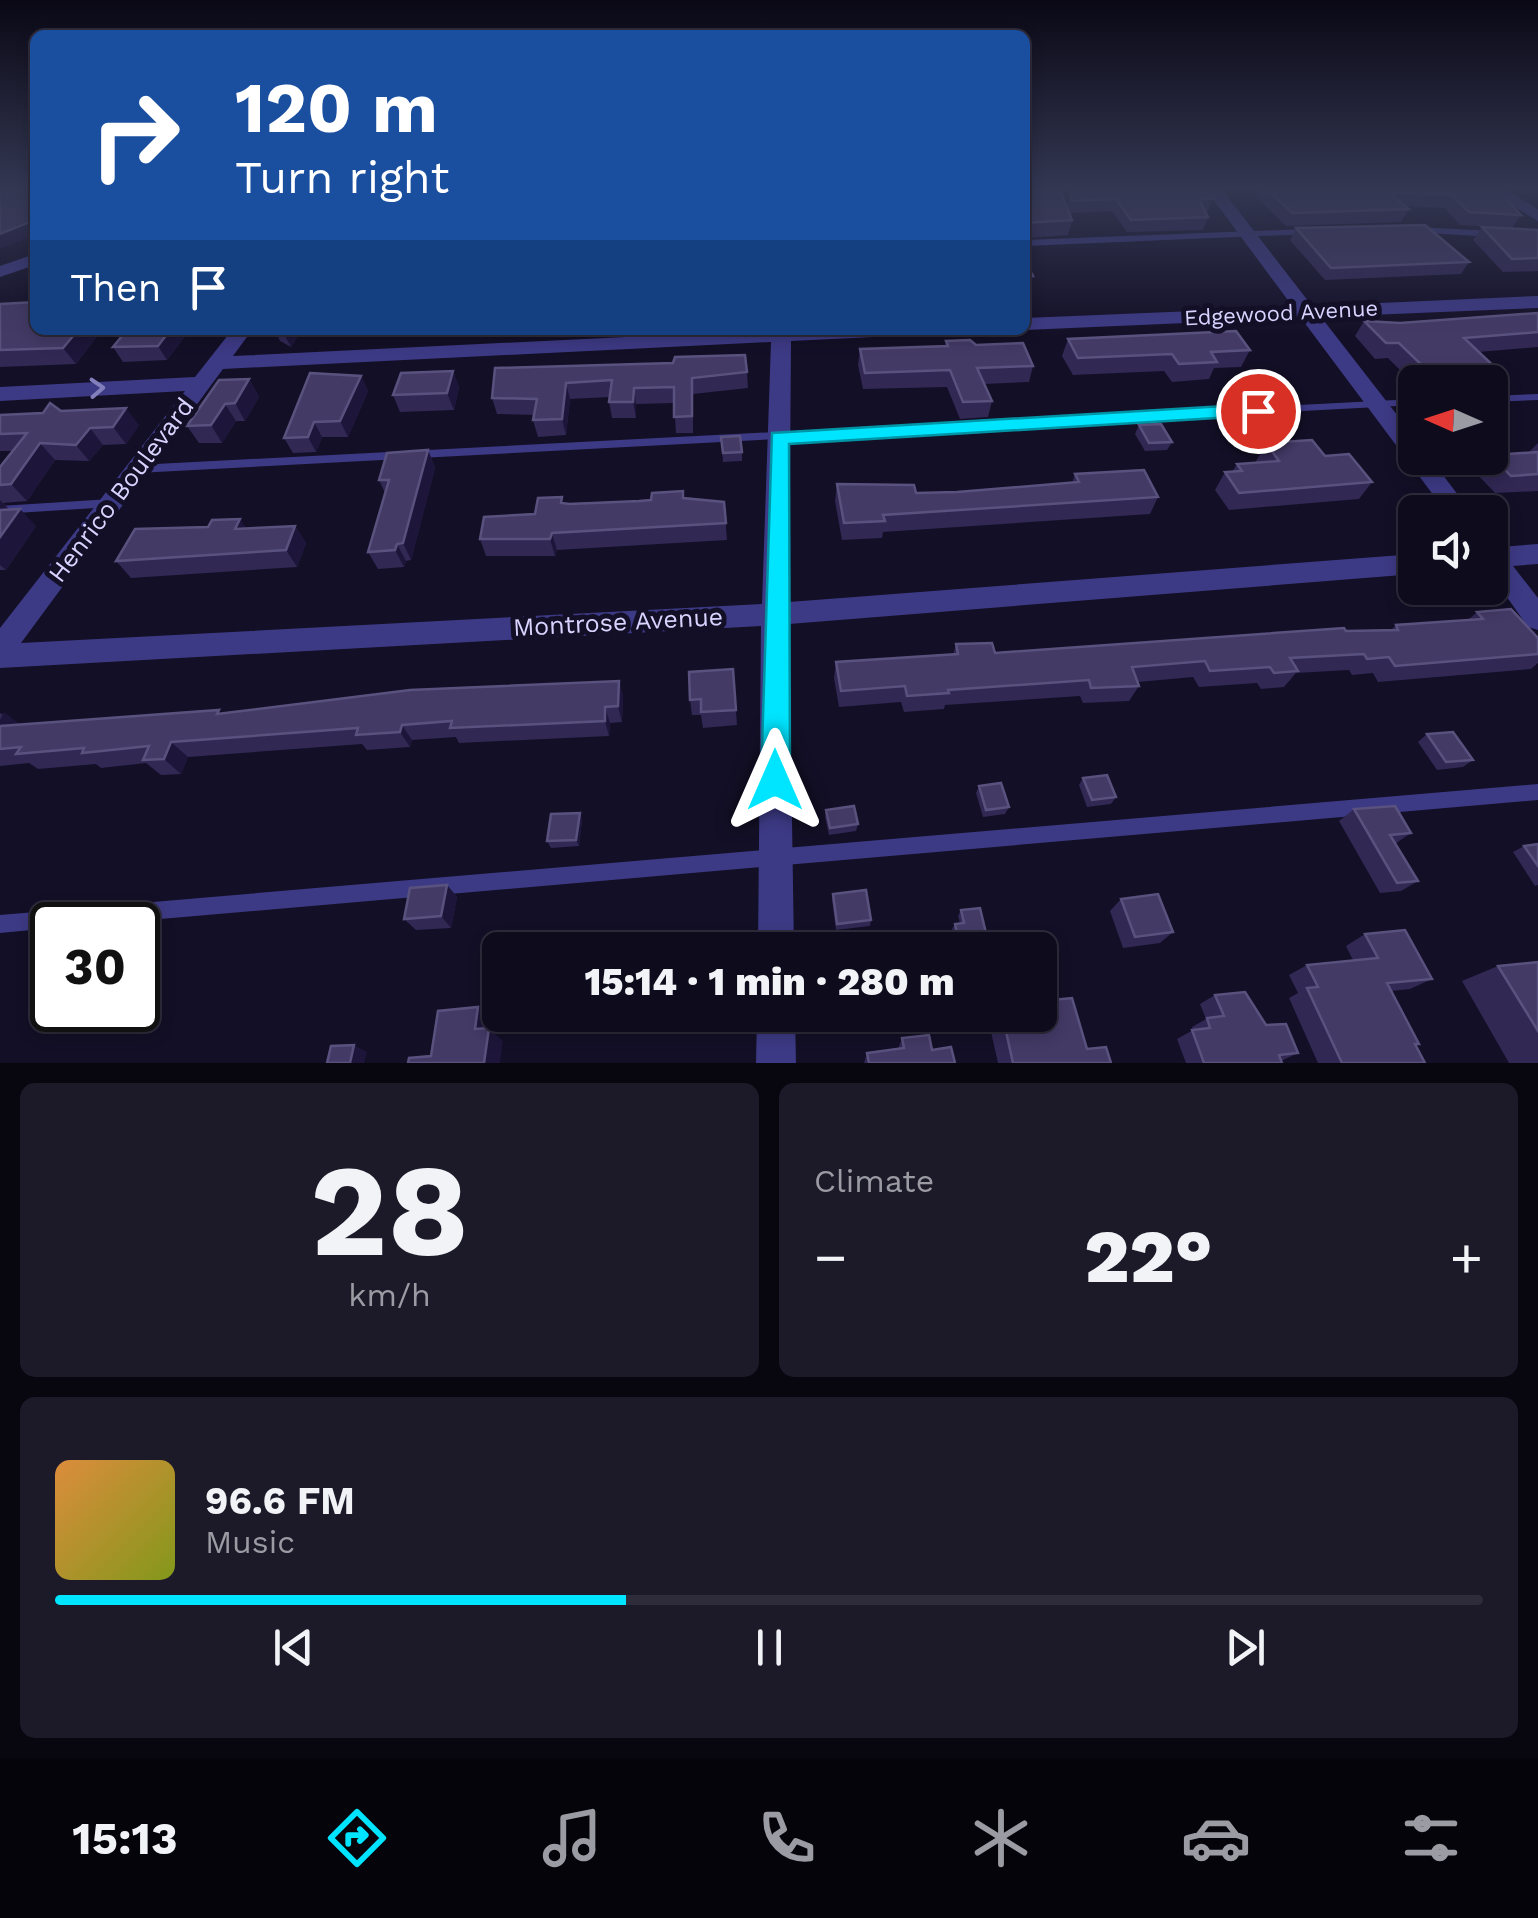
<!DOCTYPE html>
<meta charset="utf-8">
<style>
body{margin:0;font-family:"Work Sans",sans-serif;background:#1c1929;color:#f1f3f6;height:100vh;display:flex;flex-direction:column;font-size:38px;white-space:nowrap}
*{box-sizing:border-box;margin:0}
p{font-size:32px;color:#9b9ba3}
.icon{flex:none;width:55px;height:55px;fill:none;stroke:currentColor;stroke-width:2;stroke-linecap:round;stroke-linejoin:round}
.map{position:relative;height:1063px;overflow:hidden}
.panel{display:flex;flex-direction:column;gap:20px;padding:20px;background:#08060f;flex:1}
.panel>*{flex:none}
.guide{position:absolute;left:30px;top:30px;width:1000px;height:305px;border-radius:15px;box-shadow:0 5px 15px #0003,0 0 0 2px #2e2b3b;background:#1a4fa0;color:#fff;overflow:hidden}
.needle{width:65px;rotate:273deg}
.controls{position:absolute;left:1398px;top:365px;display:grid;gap:20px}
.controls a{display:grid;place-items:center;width:110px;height:110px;border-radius:15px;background:#0e0b1c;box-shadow:0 5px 15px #0003,0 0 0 2px #2e2b3b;font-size:50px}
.speed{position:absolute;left:30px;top:902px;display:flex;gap:20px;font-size:50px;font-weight:700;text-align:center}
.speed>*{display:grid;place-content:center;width:130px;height:130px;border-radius:50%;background:#0e0b1c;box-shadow:0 5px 15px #0003,0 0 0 2px #2e2b3b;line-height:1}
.speed .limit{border:5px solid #111;border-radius:15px;background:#fff;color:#111}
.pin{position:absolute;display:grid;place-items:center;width:85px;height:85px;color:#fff;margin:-42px;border:5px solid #fff;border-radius:50%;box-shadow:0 2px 10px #0007}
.me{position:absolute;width:110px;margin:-55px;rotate:0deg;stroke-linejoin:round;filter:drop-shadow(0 0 8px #0008)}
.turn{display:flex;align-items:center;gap:35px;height:210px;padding:0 40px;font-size:45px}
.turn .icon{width:130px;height:130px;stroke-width:2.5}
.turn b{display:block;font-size:70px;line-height:85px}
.then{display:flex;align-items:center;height:95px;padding:0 40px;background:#0003;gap:20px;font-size:38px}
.big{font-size:75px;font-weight:800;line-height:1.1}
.panel .widget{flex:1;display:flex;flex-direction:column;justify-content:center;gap:15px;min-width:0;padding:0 35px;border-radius:15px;background:#1c1929}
.panel .dial{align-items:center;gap:0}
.dial b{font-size:130px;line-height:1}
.song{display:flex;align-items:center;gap:30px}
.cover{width:120px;height:120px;border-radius:15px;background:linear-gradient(135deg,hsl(30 70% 55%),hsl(70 70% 35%))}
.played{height:10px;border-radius:5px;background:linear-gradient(90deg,#00e5ff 40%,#2e2b3b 40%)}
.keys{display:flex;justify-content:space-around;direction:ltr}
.heat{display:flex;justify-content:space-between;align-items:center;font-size:55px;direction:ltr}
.panel .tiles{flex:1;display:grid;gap:20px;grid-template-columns:1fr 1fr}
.widget:last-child{grid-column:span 2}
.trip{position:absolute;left:482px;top:932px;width:575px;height:100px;border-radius:15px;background:#0e0b1c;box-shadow:0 5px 15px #0003,0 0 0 2px #2e2b3b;font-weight:800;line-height:100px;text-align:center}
.dock{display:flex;height:160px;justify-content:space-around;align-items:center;background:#06040b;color:#9b9ba3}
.dock .icon{width:70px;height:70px}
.dock .current{color:#00e5ff}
.dock b{font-size:45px;color:#f1f3f6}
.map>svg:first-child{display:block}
</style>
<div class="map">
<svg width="1538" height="1063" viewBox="0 0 1538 1063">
<rect width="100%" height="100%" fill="#130f26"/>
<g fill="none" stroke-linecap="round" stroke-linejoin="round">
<g fill="#3d3a85" fill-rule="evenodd">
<path d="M1417,227L1492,231L1496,234L1492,237L1414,232L1413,230Z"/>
<path d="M1307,229L1311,232L1310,234L1025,246V240Z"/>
<path d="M1538,394V400L1490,402V396Z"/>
<path d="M1415,399V405L137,473L131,469L137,465Z"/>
<path d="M111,499L117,503L111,507L0,514V506Z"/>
<path d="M1538,784V800L91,925H52V928L0,933V915Z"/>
</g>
<g fill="#3d3a85" fill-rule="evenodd">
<path d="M1025,187H1072L1064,192L1025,193Z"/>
<path d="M1204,187H1220L1312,306L1538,296V308L1321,317L1415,438V458H1430L1471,512H1446L1301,318L1025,330V318L1293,307Z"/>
<path d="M1482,187H1501L1538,209V221Z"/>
<path d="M232,330H252L233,356L771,330H904L894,336L791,341L789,602L1415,554V574L789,624L794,950H758L761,626L0,668V628L185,391L0,401V387L195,377ZM771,342L762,604L21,643L223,369Z"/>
<path d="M1490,544L1499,547L1538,544V564L1513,566L1538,598V630L1528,627L1490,573Z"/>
<path d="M757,1015H795L796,1063H756Z"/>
</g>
<path fill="#3d3a85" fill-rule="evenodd" d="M35,254V265L0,277V266Z"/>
</g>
<g fill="#312854">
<path d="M1070,187H1202L1213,198L1208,210L1205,211L1208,217L1203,230L1127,232L1112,211L1069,213L1072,220L1068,235L1025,238V191L1068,211V194Z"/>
<path d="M1246,187H1494L1521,215L1512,228L1460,225L1444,208L1406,206L1409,209L1401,222L1286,226Z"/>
<path d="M1482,227L1538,230V271L1503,272L1473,240Z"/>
<path d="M1296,228L1469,262L1461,274L1325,280L1290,240Z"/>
<path d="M1025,261L1033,276L1029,291H1025Z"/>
<path d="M0,304L102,330L76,364L0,367Z"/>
<path d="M1538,313V347L1478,352L1502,374L1490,388V382H1415V385L1388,358L1375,359L1355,336L1364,321L1400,323Z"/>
<path d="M127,330H190L167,360L123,362L113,347Z"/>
<path d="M275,330H302L291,347L280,341Z"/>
<path d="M1068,339L1250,350L1241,367L1214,368L1209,379L1172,382L1164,371L1073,375L1062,356Z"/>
<path d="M946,341L976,345L1033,366L1029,382L984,384L992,401L988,417L960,419L947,387L863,389L858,365L860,349L945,346Z"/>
<path d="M495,368L747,372L748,388L693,394V433H676L674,403L636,404V418H612L609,402L610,397L570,399L566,435L538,437L533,420L535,415L497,414L492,398Z"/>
<path d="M453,371L459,388L454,410L400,412L393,395Z"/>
<path d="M361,376L368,391L348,437H322L316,452L293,453L284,438Z"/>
<path d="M249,379L259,397L245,421H236L222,443H199L187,426Z"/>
<path d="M61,411L139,425L126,444L103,445L89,461L55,460L27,501L3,503L10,510L36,526L6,570H0V467L13,451H0V415Z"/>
<path d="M1139,425L1172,442L1167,450L1145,451L1135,434Z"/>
<path d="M721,437L742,452V461L723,462Z"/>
<path d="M1266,443L1325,456L1372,482L1359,499L1229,510L1215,490L1225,472H1232L1237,464L1257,463L1256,461Z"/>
<path d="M1538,443V491L1495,493L1475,472L1488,458H1490L1491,455L1532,452L1530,451Z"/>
<path d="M428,450L435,468L411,560L406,561L404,567L378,569L368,552L385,493L379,480Z"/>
<path d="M1075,474L1158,497L1150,514L883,532L882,538L842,540L835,501L837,484L916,493L957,492L1072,483Z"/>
<path d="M683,491L684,498L724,502L727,540L557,550L555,556H486L480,539L563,503L639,501L651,500Z"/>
<path d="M295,526L306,543L297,567L131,578L116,561L247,529Z"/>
<path d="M1477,612L1538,638V663L1531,669L1378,682L1373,673L1352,675L1349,670L1296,673L1284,687L1261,689L1257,683L1199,687L1193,677L1138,682L1139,686L1129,701L1083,703L1080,696L945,705L944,709L904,712L901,702L839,707L834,678L836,662L953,655L956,644L995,653L1391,630L1396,625L1468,620Z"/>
<path d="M733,669L737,725L703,728L701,715H692L690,700Z"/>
<path d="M619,681L623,697L622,722L610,723L609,736L459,743L456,737L412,740L410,747L367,750L362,744L188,757L181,774L161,775L146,763L101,768L96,764L38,769L29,763L0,766V713L20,724L222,713Z"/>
<path d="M1427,734L1473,760L1463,767L1437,770L1418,742Z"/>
<path d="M1083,778L1116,797L1111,804L1087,807L1079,785Z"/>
<path d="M979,786L1009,807L1005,814L983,817L976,793Z"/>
<path d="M1354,809L1411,833L1395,844L1418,881L1401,891L1380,893L1339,821Z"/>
<path d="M826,810L858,824L856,831L829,835L825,817Z"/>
<path d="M582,819L579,846L551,848L547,841Z"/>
<path d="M1538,844V885L1535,886L1513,852L1524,846Z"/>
<path d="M447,885L457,897L451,928L416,930L404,919Z"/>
<path d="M833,894L871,920L870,926L836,930L832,900Z"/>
<path d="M1121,899L1173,932L1160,943L1123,948L1110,911Z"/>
<path d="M961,910L990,950H956L952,929L955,924L960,923L958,916Z"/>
<path d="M1365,934L1432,979L1410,989L1391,991L1419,1044L1415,1045L1425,1063H1318L1289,998L1298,993L1289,975L1307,965L1353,960L1346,946Z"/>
<path d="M1538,962V1063H1509L1462,981L1498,966Z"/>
<path d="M1215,995L1266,1025L1298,1053L1281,1061L1282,1063H1186L1177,1039L1193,1030L1192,1027L1206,1019L1200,1004Z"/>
<path d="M1041,1001L1087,1049L1111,1063H998L991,1032L1003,1018L1040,1015Z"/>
<path d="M902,1038L932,1050L955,1063H864L867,1053L898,1049Z"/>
</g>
<g fill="#1d163a">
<path d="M35,220V235L0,249V234Z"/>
<path d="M78,330H102L76,364L63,348Z"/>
<path d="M170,330H190L167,360L158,346Z"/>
<path d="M287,330H302L291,347L284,334Z"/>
<path d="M453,371L459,388L454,410L447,393Z"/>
<path d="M361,376L368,391L348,437L340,421Z"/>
<path d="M249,379L259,397L245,421L235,403Z"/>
<path d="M566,383L570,399L566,435L562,419Z"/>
<path d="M634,388L636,404V418L633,402Z"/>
<path d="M225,404L236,421L222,443L211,425Z"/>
<path d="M126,408L139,425L126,444L113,427Z"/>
<path d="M314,422L322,437L316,452L308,437Z"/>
<path d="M90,428L103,445L89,461L76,445Z"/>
<path d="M40,443L55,460L27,501L11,484Z"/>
<path d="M428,450L435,468L411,560L403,543Z"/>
<path d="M0,500L15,516L20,509L36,526L6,570L0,565Z"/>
<path d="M240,519L252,536L235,529Z"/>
<path d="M295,526L306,543L297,567L286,550Z"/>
<path d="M552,533L557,550L555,556L550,539Z"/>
<path d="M397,544L406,561L404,567L395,550Z"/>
<path d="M619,681L623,697L622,722L618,706Z"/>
<path d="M605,707L610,723L609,736L605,721Z"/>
<path d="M4,712L25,728L0,729V720Z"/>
<path d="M402,725L412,740L410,747L400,732Z"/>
<path d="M171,742L188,757L181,774L164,759Z"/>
<path d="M580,813L582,819L579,846L576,840Z"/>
<path d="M447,885L457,897L451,928L441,916Z"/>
<path d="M478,1007L493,1021L492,1031L503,1041L500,1063H484L475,1029Z"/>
<path d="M354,1045L367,1052L364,1063H350Z"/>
</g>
<g fill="#433a66" stroke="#5a527e" stroke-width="2.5">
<path d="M0,187H35V220L0,234Z"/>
<path d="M1071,187H1202L1213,198L1199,199L1208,217L1131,220L1116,199L1072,201Z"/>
<path d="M1265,187H1494L1521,215L1469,212L1452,195L1388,192L1409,209L1292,213Z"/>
<path d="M1060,190L1072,220L1025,223V191Z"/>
<path d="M1425,225L1469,262L1331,268L1296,228Z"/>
<path d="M1482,227L1538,230V258L1512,259Z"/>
<path d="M1025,261L1033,276H1025Z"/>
<path d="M35,302V330H78L63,348L0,350V304Z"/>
<path d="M1538,313V332L1464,338L1502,374L1434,377L1399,343H1386L1364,321L1400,323Z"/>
<path d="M127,330H170L158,346L113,347Z"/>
<path d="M1236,331L1250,350L1211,352L1217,362L1179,364L1172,354L1078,358L1068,339Z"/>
<path d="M970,340L976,345L1023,343L1033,366L977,368L992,401L963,402L950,370L865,373L860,349L948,346L946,341Z"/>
<path d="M745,355L747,372L692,378V416L674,417V387L634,388L633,402H609L612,380L566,383L562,419L533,420L537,399L492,398L495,368L673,363L675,357Z"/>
<path d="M453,371L447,393L393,395L401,373Z"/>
<path d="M310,373L361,376L340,421L314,422L308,437L284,438Z"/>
<path d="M249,379L235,403L225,404L211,425L187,426L219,380Z"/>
<path d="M50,403L61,411L126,408L113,427L90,428L76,445L40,443L11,484L0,485V467L27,433L0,434V415L43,413Z"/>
<path d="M1161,424L1172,442L1149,443L1139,425Z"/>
<path d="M740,436L742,452L723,453L721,437Z"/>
<path d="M1312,440L1325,456L1349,454L1372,482L1239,493L1225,472L1242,471L1237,464L1279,461L1266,443Z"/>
<path d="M428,450L403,543L397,544L395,550L368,552L389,480H379L387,453Z"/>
<path d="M1538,452V474L1511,476L1491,455Z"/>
<path d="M1144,470L1158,497L883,515L885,521L844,523L837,484L914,485L916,493L957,492L1079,482L1075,474Z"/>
<path d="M683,491V498L724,502L726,523L552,533L550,539H480L484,517L535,514L538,498L562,497L561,503L570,504L639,501L651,500L652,493Z"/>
<path d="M20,509L0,537V510Z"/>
<path d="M240,519L235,529L295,526L286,550L116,561L135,529L208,527L212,520Z"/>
<path d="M1511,609L1538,638V654L1395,666L1389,657L1367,659L1364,654L1290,658L1298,671L1274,673L1270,667L1210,671L1205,661L1132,667L1139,686L1091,688L1089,680L948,690L949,693L907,696L905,686L841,691L836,662L958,654L956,644L992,643L995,653L1344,628L1346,631L1398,630L1396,625L1483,619L1477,612Z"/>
<path d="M733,669L736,710L701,712V699L690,700L689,672Z"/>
<path d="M619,681L618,706L605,707V721L450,728L452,721L402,725L400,732L356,735L358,728L171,742L164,759L143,760L149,746L82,753L84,748L16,754L21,747L0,749V726L219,710L217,714L410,690Z"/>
<path d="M1453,732L1473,760L1446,762L1427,734Z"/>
<path d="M1107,775L1116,797L1092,800L1083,778Z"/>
<path d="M1001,783L1009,807L986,810L979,786Z"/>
<path d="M854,806L858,824L830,828L826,810Z"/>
<path d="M1395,806L1411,833L1390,835L1418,881L1397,883L1354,809Z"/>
<path d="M580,813L576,840L547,841L551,814Z"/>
<path d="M1538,844V866L1524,846Z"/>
<path d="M447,885L441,916L404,919L410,888Z"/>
<path d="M866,890L871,920L837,924L833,894Z"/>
<path d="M1158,894L1173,932L1135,937L1121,899Z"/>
<path d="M980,908L990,950H961L955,924L964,923L961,910Z"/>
<path d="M1405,930L1432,979L1387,983L1419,1044H1415L1425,1063H1342L1307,988L1318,987L1307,965L1378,958L1365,934Z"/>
<path d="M1538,962V1031L1498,966Z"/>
<path d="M1245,992L1266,1025L1286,1024L1298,1053L1279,1055L1282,1063H1204L1192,1030L1210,1028L1207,1018L1224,1016L1215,995Z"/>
<path d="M1072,998L1087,1049L1106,1047L1111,1063H1013L1003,1018L1045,1014L1041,1001Z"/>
<path d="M478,1007L475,1029L489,1028L484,1063H408L409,1058L431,1056L438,1011Z"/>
<path d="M929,1035L932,1050L951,1047L955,1063H869L867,1053L904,1048L902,1038Z"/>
<path d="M354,1045L350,1063H327L331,1046Z"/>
</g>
<defs><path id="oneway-chevron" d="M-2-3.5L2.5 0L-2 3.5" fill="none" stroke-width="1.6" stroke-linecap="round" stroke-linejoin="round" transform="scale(2.5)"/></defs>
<use stroke="#837fbc" href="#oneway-chevron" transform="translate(97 388) rotate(-3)"/>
<linearGradient id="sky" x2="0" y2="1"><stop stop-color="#0a0815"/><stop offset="0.56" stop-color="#333752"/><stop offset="1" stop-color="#333752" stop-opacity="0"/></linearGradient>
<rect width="1538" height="336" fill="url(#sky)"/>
<path fill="#00e5ff" stroke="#0095a6" stroke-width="2.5" d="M1258,404L1268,411L1265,415L789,444L790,780L785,789L775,793L765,789L761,780L772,433Z"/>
<g text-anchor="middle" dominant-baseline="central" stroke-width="10" stroke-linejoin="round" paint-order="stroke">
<g font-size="22" fill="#d9d4ff" stroke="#130f26">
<text transform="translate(1281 313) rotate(-3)">Edgewood Avenue</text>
</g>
<g font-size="25" fill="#d9d4ff" stroke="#130f26">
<text transform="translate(121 490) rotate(-53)">Henrico Boulevard</text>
<text transform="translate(618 622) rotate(-3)">Montrose Avenue</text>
</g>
</g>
</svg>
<div class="controls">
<a><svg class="needle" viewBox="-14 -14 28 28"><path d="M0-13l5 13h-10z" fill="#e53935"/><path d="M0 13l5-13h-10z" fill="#9b9ba3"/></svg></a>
<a><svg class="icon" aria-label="sound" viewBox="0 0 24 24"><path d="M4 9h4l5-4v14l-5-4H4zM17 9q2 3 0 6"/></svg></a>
</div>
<div class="speed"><div class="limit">30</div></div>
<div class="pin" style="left:1258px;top:411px;background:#d93025"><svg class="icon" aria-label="arrive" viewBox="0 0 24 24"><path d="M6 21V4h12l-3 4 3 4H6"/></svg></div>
<svg class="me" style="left:775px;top:780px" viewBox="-20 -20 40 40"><path d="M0-17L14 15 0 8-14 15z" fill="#00e5ff" stroke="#fff" stroke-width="4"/></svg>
<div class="trip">15:14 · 1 min · 280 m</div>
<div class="guide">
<div class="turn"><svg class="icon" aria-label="right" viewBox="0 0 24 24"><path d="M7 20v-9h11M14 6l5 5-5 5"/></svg><div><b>120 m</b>Turn right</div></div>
<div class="then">Then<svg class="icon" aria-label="arrive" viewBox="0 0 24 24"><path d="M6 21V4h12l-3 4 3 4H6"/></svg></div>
</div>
</div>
<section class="panel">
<div class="tiles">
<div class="widget dial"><b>28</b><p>km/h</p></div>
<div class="widget"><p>Climate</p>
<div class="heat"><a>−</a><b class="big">22°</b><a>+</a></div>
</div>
<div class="widget">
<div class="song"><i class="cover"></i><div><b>96.6 FM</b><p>Music</p></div></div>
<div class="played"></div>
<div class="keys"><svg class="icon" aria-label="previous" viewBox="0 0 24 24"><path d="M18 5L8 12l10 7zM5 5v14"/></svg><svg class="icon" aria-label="pause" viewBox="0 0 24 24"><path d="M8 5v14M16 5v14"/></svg><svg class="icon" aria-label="next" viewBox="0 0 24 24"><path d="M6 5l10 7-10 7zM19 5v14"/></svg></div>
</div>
</div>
</section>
<nav class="dock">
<b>15:13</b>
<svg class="icon current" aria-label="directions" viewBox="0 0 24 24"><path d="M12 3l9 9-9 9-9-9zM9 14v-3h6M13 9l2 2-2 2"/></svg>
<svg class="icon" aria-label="music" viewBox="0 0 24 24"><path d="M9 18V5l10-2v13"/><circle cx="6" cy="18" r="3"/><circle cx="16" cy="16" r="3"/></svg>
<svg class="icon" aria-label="phone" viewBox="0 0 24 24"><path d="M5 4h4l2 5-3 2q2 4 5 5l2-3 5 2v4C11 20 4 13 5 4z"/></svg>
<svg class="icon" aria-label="climate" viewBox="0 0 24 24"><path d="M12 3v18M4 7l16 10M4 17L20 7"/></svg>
<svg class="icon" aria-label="car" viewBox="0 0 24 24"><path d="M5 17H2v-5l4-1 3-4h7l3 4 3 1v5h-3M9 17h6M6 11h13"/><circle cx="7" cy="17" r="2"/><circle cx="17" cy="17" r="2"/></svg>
<svg class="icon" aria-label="filters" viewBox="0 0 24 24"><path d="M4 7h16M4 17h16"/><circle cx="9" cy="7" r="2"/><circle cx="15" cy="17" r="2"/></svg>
</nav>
